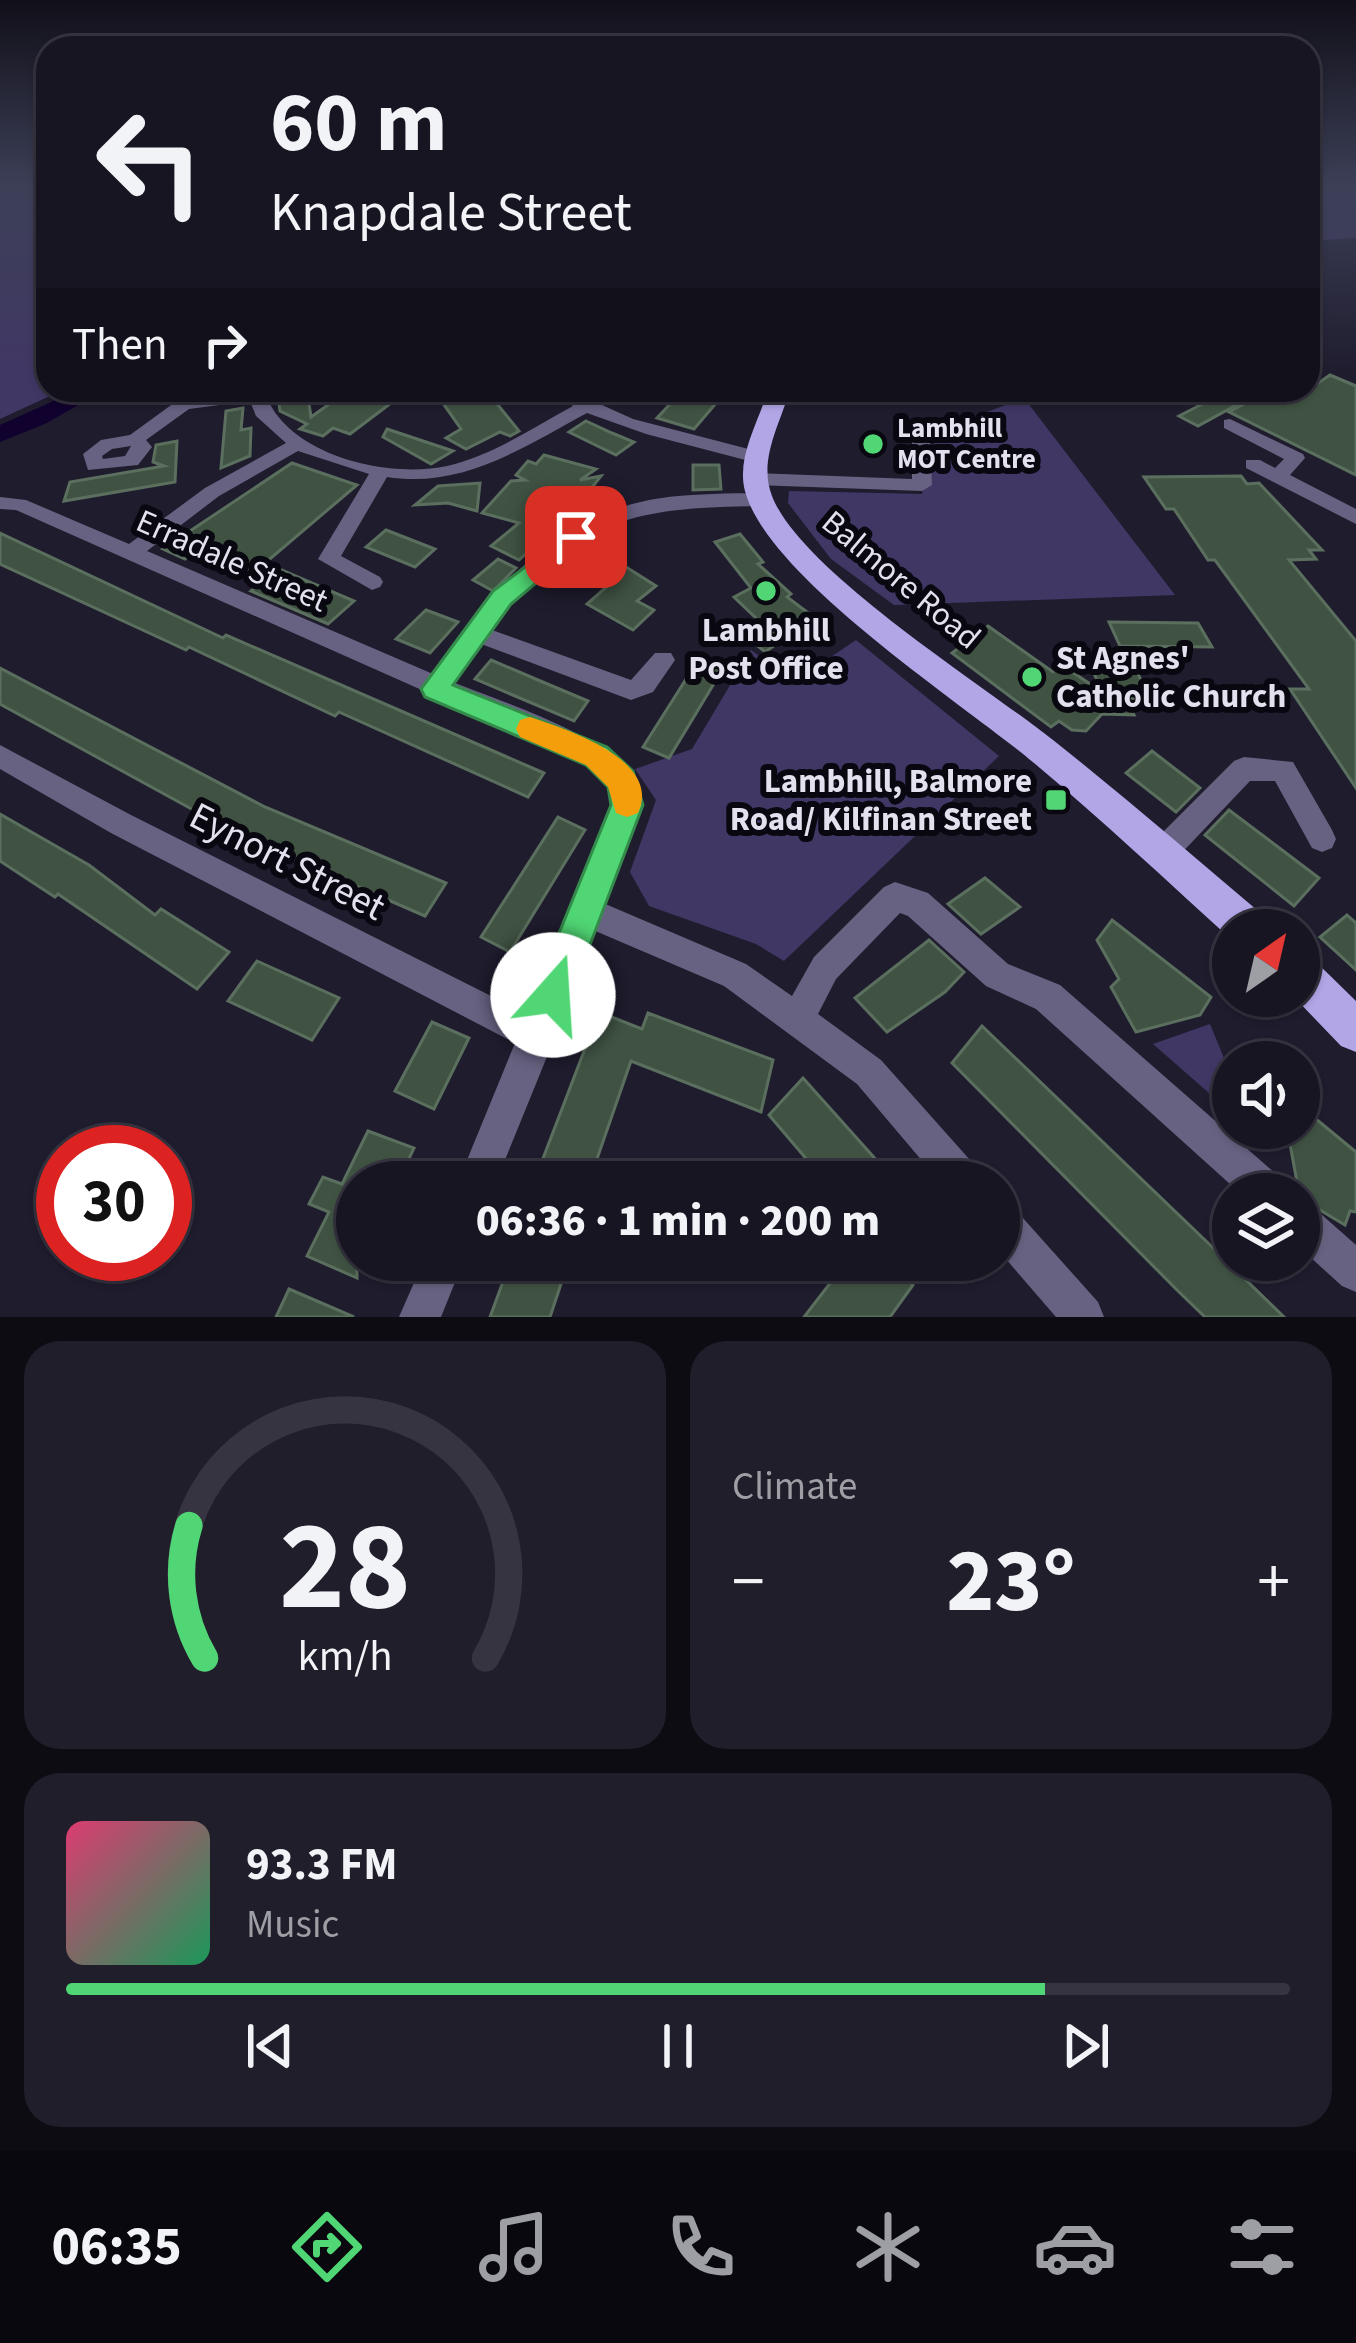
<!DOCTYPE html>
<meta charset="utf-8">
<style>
body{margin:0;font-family:"Source Sans 3",sans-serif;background:#201e2a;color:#f1f3f6;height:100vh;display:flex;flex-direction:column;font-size:45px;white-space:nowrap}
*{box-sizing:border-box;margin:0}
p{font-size:39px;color:#9e9fa5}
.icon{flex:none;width:66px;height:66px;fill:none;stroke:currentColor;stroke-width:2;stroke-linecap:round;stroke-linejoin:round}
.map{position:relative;height:1317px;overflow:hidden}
.details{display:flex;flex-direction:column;gap:24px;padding:24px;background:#0d0c13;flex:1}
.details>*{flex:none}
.banner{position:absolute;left:36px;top:36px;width:1284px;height:366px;border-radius:36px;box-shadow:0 3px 9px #0004,0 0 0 3px #363440;background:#171522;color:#f1f3f6;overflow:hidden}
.needle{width:78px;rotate:34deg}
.controls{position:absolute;left:1212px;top:909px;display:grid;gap:24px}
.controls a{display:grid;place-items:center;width:108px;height:108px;border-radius:50%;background:#171522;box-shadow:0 3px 9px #0004,0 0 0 3px #363440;font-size:60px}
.speed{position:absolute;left:36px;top:1125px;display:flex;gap:24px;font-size:60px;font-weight:700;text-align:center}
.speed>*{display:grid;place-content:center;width:156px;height:156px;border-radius:50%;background:#171522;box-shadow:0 3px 9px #0004,0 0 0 3px #363440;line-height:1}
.speed .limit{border:18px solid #d22;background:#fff;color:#111}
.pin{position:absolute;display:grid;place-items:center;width:102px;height:102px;color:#fff;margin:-51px;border-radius:24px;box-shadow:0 6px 18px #0006}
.me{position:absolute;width:132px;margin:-66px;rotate:19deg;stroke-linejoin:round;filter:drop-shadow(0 0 9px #0008)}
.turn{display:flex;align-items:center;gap:42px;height:252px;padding:0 36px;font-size:54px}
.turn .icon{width:156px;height:156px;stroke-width:2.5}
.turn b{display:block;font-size:84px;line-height:102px}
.then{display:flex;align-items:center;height:114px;padding:0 36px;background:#0003;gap:24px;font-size:45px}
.big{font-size:90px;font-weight:800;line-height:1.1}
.details .card{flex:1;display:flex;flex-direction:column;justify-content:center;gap:18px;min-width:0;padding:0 42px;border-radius:36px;background:#201e2a}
.details .dial{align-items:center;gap:0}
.dial svg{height:312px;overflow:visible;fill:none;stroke:#363440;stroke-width:7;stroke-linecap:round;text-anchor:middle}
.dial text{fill:#f1f3f6;stroke:none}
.song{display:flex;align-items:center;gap:36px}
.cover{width:144px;height:144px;border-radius:18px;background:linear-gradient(135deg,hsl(340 70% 55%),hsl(150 70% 35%))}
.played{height:12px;border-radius:6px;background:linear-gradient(90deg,#50d674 80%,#363440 80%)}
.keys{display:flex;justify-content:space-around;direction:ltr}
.heat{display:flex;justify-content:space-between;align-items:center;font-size:66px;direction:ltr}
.details .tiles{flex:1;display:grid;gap:24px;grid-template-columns:1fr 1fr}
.card:last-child{grid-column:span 2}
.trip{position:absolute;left:336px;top:1161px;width:684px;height:120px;border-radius:60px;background:#171522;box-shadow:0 3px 9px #0004,0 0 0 3px #363440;font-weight:800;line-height:120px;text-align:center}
.tabs{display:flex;height:192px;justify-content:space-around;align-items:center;background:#09080e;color:#9e9fa5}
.tabs .icon{width:84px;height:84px}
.tabs .on{color:#50d674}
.tabs b{font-size:54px;color:#f1f3f6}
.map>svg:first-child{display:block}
</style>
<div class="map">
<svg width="1356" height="1317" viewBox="0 0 1356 1317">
<rect width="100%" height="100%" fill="#1f1c2e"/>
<g fill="#413765">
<path d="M0,188H48V390H63L0,419Z"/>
<path d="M1308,188H1356V238L1308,241Z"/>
<path d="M1024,398L1175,595L894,605L831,559L788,503L789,491L922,494L937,431Z"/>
<path d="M856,640L999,756L784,961L756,944L649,906L630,872L656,800L635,769L692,749L751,650L794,682Z"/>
<path d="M1210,1024L1233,1080V1114L1153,1044Z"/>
</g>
<path fill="#11012f" d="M78,390H104L47,423L0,442V425Z"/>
<g fill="#405343" stroke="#5b6f5e" stroke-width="3">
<path d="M1330,375L1356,386V475L1229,412L1270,390H1308Z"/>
<path d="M285,390H307L311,417L349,390H377L399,397L350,434L333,428L323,436L300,429L307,424L280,411L278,396L286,395Z"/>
<path d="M470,390H486L519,431L510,436L500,432L466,449L446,438L461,429L440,399Z"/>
<path d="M683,390L700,391L718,401L694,429L657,418Z"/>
<path d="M1220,395L1238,404L1198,426L1179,416Z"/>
<path d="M243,408L241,430L251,428L250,456L221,468L226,411Z"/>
<path d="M586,421L612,433L634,442L616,455L569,432Z"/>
<path d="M387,429L453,451L431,464L383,437Z"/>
<path d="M177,441L175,482L64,501L70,482L164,466L153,462L156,445Z"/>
<path d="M544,455L596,469L580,480L601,476L569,517L579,521L557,534L550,532L519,560L491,546L519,523L482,513L511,481L525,480L516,475L528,461L536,464Z"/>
<path d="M292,463L357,485L265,563L354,601L328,624L251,591L264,580L198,549L185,559L163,549Z"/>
<path d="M693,465H719L721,489L693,490Z"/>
<path d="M1241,476L1247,484L1259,483L1322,550H1309L1316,559L1289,560L1356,641V788L1290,689H1309L1215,560H1208L1174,509H1166L1144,477Z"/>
<path d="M480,483L477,511L448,503L415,505L438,486Z"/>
<path d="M386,530L435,549L415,567L366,547Z"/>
<path d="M0,533L223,638L226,635L544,773L528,797L339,712L335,716L189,647L186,650L0,564Z"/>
<path d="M740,534L763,562L758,564L791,594L787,597L815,618L765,652L742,633L760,622L734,597L751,588L715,542Z"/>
<path d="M596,548L656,586L637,601L654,610L633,630L587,604L611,583L577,561Z"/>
<path d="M498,559L516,568L493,591L473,580Z"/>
<path d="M426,610L458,622L430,653L396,639Z"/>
<path d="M1109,622L1198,623L1212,647L1120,646Z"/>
<path d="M988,626L1053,672L1062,665L1102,692L1090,664L1134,665L1150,700L1126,699L1134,715L1102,714L1086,731L1072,730L1059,721L1051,727L952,653Z"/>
<path d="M700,657L724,667L669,758L643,747Z"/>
<path d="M491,660L538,680L588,701L574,721L475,679Z"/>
<path d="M0,668L265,807L446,883L425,916L239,835L0,704Z"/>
<path d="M1152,751L1200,788L1176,812L1126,773Z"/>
<path d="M1229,810L1319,878L1294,906L1205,835Z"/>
<path d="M0,814L89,865L155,915L161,909L229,952L197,989L58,894L55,897L0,861Z"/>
<path d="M558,817L585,830L510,952L481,937Z"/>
<path d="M985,878L1020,907L981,934L948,904Z"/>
<path d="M1347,915L1356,923V970L1320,937Z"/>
<path d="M1112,920L1211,997L1200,1015L1136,1032L1111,987L1119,979L1097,940Z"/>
<path d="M929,940L964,972L945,992L887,1032L855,998Z"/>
<path d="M257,961L339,998L312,1040L228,1001Z"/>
<path d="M599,1012L642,1029L648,1013L773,1060L761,1112L631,1061L589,1182H534Z"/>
<path d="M432,1022L469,1038L434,1109L395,1091Z"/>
<path d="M982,1026L1206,1241L1284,1317H1205L1178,1291L952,1063Z"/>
<path d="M803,1078L896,1182H826L769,1115Z"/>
<path d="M1299,1105L1356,1152V1212L1350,1211L1345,1225L1300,1198L1287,1128H1299Z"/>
<path d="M368,1131L414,1148L398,1182H357V1278L307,1256L329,1212L309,1204L323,1177L342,1184Z"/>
<path d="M511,1260H569L550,1317H490Z"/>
<path d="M848,1260H904L898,1268L913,1285L890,1317H804Z"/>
<path d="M289,1289L354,1317H276Z"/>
</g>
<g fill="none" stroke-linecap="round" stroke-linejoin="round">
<g fill="#686282" fill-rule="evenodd">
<path d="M248,390H264C284,455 387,479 447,466C492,456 534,427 573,406L548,390H569L633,419L760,452V460L753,462L646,434L587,413C524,447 462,489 387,477L341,556L380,577L383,582L380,587L372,590L318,559L369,474L298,451L219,496L147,551L433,674C503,578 565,501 692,495C716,494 743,491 767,496L770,500L760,506C625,508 577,519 492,630L631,680L655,653H671L675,660L653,692L631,700L481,644L453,682C499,702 648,745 641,806C638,830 613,878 603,903L746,964L792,996L814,957L884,887L895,882L928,893L1008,964L1060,985L1283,1180L1288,1194H1241L1036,1009L986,986L908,916L900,913L836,979L818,1014L881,1060L978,1169L984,1182H940L857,1084L724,986L593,930L555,1037L496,1182H458L515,1043L111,833L0,769V745L131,815L527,1014L613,805L610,786L588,764L438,698L426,696L424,691L16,510L0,509V497L26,500L129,544L205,488L286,443L256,416L250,401L189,409L146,440L152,447L138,465L88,470L83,454L101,440L130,435L178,400ZM131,446L125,456L103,459L102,456L112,449Z"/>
<path d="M704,390H740L786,402L777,407L712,395Z"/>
<path d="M1230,419L1303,454L1305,458L1290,475L1356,509V524L1246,468V460H1260L1275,468L1284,459L1224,428V420Z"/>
<path d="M921,435L930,440L932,485L922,491L757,485L747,479L757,473L912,479V440Z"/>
<path d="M1244,757L1293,762L1332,830L1336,839L1332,848L1322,852L1312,848L1275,781H1250L1173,862L1163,866L1153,862L1148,852L1153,842L1234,761Z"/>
<path d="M999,1202L1013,1207L1098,1302L1104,1317H1056L999,1251Z"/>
<path d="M1299,1202L1313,1207L1356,1245V1292L1342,1286L1299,1247Z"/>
<path d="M424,1260H464L441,1317H399Z"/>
</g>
<g fill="#b2a6e7" fill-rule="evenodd">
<path d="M768,390H790C780,424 758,460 772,496C801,571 985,686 1053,740C1125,797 1194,857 1264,916L1270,930H1233V941C1167,881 1102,820 1034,763C964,704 762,574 744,487C738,454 759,421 768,390Z"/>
<path d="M1299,953L1313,959L1356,1001V1052L1341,1046L1293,996H1299Z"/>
</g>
</g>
<linearGradient id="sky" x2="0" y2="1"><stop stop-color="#110f19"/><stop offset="0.5" stop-color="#3c4057"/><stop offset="1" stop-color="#3c4057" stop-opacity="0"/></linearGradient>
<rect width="1356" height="373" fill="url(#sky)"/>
<path fill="#50d674" stroke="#348b4b" stroke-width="3" d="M576,529L588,537L585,542L511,604L453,685L607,747L633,771L643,805L566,1008L553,1014L540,1008L534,995L611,805L608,787L586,765L425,697L421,689L493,591Z"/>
<path fill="#f59e0b" d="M530,717C566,729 663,760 638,813L627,817L616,813L608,787L586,765L520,737L516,729L520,720Z"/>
<g fill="#50d674" stroke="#090810" stroke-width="4.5">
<circle cx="873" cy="444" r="12"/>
<circle cx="766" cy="591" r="12"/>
<circle cx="1032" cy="677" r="12"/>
<rect x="1044" y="788" width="24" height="24" rx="6"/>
</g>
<g text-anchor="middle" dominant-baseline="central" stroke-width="12" stroke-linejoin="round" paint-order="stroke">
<g font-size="27" font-weight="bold" fill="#e3e1ee" stroke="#090810" text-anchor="start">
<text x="897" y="428">Lambhill<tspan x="897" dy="31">MOT Centre</tspan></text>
</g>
<g font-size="33" fill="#e3e1ee" stroke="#090810">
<text transform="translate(232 561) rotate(24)">Erradale Street</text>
<text transform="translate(901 580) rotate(40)">Balmore Road</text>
</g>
<g font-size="33" font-weight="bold" fill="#e3e1ee" stroke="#090810">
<text x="766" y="630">Lambhill<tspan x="766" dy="38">Post Office</tspan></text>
<text x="1056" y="658" text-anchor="start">St Agnes'<tspan x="1056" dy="38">Catholic Church</tspan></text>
<text x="1032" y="781" text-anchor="end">Lambhill, Balmore<tspan x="1032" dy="38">Road/ Kilfinan Street</tspan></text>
</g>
<g font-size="39" fill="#e3e1ee" stroke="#090810">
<text transform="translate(287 862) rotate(27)">Eynort Street</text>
</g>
</g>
</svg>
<div class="controls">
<a><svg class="needle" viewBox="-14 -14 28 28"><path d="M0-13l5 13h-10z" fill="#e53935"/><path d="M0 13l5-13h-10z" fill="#9e9fa5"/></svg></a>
<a><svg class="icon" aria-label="sound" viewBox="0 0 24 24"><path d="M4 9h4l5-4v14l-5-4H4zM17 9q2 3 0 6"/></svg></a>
<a><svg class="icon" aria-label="layers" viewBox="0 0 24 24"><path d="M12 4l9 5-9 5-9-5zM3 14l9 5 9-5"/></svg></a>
</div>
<div class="speed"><div class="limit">30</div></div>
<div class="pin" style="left:576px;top:537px;background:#d93025"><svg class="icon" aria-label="arrive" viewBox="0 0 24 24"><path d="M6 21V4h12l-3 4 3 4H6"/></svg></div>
<svg class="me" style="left:553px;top:995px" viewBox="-20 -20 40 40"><circle r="19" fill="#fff"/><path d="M0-13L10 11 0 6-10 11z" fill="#50d674"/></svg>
<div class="trip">06:36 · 1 min · 200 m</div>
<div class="banner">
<div class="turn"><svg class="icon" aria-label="left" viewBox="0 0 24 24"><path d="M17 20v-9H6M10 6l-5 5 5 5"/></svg><div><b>60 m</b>Knapdale Street</div></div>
<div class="then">Then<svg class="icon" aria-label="right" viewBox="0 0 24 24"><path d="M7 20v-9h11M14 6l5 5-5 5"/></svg></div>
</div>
</div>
<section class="details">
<div class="tiles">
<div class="card dial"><svg viewBox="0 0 100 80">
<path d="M14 69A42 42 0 1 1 86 69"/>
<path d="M14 69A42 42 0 0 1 10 35" stroke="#50d674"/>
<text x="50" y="56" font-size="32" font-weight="700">28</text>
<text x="50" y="72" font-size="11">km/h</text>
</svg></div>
<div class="card"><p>Climate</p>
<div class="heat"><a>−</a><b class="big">23°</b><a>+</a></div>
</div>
<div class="card">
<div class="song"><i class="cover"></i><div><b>93.3 FM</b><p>Music</p></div></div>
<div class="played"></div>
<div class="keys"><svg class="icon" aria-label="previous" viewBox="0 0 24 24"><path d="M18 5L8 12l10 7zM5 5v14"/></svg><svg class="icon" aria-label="pause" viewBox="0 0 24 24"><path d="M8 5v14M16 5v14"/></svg><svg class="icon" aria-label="next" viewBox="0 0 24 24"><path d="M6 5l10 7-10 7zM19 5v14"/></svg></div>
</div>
</div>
</section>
<nav class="tabs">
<b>06:35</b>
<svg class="icon on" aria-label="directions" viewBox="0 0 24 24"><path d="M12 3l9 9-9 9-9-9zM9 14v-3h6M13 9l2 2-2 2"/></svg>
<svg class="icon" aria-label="music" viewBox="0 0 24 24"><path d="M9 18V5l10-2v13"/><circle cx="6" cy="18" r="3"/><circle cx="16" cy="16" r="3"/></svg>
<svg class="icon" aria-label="phone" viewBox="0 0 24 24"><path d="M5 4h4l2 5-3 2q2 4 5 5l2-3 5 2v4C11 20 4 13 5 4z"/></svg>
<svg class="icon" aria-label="climate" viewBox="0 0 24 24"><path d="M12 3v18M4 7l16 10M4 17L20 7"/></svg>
<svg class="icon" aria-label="car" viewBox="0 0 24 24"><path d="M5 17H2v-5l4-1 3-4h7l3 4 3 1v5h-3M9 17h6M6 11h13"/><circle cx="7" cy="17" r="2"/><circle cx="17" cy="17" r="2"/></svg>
<svg class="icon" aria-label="filters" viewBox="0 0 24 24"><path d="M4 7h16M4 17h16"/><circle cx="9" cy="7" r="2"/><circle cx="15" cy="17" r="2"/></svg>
</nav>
